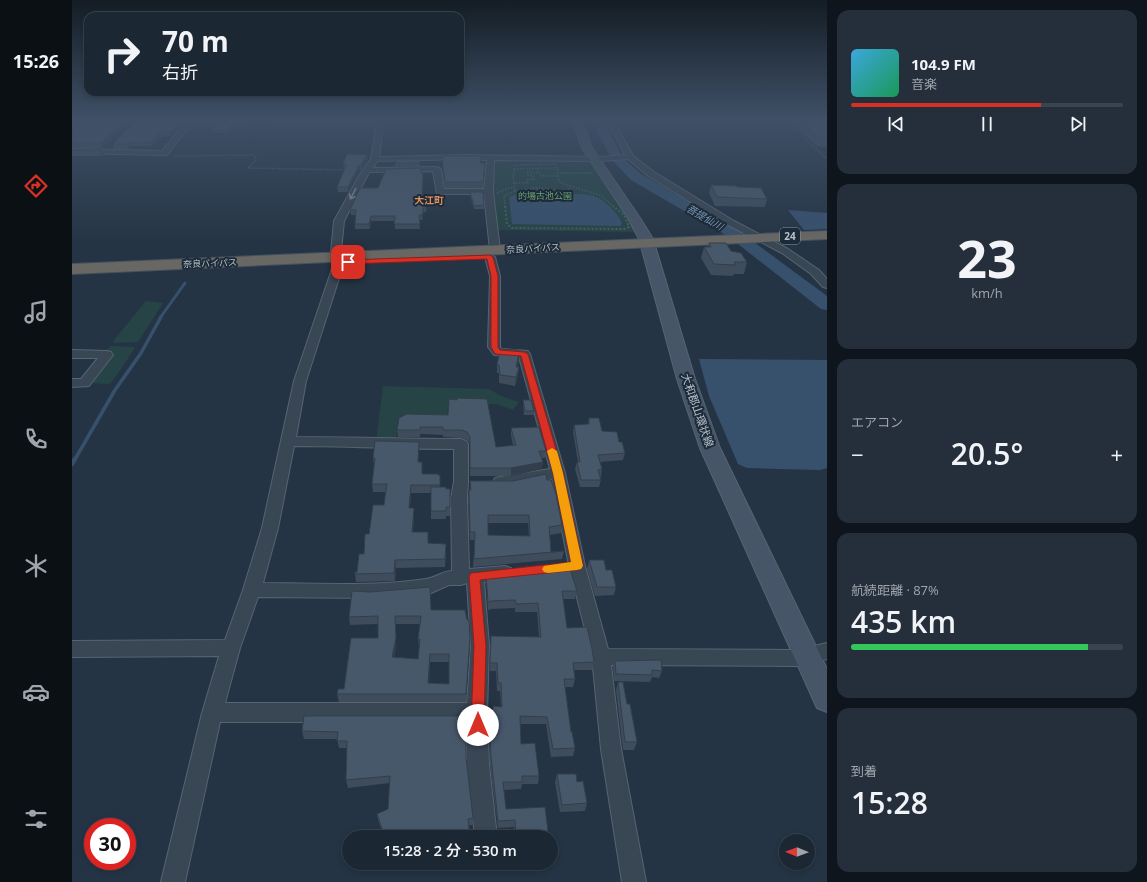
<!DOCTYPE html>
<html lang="ja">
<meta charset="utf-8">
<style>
body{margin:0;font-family:"Open Sans","Noto Sans JP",sans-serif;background:#242f3b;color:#f1f3f6;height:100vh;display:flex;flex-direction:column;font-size:15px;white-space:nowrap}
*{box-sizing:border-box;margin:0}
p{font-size:13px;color:#a0a5ac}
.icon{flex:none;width:22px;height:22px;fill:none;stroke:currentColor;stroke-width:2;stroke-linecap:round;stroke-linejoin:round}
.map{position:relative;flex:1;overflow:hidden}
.sheet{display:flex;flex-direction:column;gap:10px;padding:10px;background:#0f151c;width:320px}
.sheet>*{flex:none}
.banner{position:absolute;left:12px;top:12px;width:380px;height:84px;border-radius:12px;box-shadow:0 2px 6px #0003,0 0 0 1px #39444e;background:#1b2733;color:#f1f3f6;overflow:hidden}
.needle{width:26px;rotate:271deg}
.buttons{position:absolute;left:707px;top:834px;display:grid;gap:8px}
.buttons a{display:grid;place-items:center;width:36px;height:36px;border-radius:50%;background:#1b2733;box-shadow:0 2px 6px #0003,0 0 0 1px #39444e;font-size:20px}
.speed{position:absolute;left:12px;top:818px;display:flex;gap:8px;font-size:20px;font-weight:700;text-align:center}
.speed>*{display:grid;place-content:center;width:52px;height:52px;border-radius:50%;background:#1b2733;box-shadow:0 2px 6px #0003,0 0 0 1px #39444e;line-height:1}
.speed .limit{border:6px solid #d22;background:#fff;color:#111}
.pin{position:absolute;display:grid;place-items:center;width:34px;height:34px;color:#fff;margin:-17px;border-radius:8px;box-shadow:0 2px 6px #0006}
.me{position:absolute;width:44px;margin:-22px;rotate:0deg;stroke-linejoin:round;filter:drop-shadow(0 0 3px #0008)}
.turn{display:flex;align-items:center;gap:14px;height:84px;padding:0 12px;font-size:18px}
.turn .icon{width:52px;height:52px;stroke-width:2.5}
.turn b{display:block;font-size:28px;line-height:34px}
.big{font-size:30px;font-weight:600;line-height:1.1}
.sheet .card{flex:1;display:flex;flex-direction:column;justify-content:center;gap:6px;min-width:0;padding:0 14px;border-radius:12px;background:#242f3b}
.sheet .dial{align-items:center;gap:0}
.dial b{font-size:52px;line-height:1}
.song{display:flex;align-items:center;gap:12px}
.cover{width:48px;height:48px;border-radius:6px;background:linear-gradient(135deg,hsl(200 70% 55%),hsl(150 70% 35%))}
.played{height:4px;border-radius:2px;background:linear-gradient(90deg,#d93025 70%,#39444e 70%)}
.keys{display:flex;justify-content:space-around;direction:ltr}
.heat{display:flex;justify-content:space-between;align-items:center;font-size:22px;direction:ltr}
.charge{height:6px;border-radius:3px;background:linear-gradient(90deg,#34c759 87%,#39444e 0)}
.trip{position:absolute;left:270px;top:830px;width:216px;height:40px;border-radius:20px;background:#1b2733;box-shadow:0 2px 6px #0003,0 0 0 1px #39444e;font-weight:600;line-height:40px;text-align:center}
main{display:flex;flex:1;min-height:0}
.tab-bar{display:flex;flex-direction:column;width:72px;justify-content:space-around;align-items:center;background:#0b1014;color:#a0a5ac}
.tab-bar .icon{width:28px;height:28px}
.tab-bar .selected{color:#d93025}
.tab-bar b{font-size:18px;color:#f1f3f6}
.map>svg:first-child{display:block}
</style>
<main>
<nav class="tab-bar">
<b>15:26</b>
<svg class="icon selected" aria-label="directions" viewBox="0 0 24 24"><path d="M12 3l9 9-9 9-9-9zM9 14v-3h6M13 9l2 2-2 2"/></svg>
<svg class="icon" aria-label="music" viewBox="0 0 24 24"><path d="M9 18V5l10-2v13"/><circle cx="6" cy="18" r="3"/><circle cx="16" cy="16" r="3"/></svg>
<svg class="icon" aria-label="phone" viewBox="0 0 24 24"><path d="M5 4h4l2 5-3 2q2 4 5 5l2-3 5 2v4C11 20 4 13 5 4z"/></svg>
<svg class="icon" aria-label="climate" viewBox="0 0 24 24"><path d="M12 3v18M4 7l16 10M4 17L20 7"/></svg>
<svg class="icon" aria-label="car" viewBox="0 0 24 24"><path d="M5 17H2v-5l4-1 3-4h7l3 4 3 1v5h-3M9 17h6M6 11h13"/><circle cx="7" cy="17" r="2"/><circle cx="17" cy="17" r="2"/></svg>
<svg class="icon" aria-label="filters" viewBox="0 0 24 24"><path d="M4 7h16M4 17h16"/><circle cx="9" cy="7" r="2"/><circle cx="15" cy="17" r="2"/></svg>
</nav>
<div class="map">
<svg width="755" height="882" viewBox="0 0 755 882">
<rect width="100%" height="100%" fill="#243444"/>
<g fill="#264445">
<path d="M422,160H518L558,218L562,232L424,230L419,193Z"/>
<path d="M74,301L91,303L66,342L41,343L42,340Z"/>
<path d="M39,346L63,347L55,360L39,383L36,384L20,383L42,352L33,351Z"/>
<path d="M311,386L417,389L429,396L447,402L441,410L424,404H376L375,420L326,419L324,443L304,442Z"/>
</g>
<g fill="#37516d">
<path d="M445,194C460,194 515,192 525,197C534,202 548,215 550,224L548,226L440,224L437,197Z"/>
<path d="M716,210L755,213V229L732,230Z"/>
<path d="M627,359L755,360V468L748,470L675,468L666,464L637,396Z"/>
</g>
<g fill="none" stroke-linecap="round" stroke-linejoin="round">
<path stroke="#37516d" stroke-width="3" d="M88,318L113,283"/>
<path stroke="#37516d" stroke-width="3.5" d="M2,461L43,390L69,353L89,317"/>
<path stroke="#37516d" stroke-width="4.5" d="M0,464L2,460"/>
<path fill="#37516d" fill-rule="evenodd" d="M519,120H531L551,158L569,174L667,231L755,296V310L749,309L657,237L559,180L540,160Z"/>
<defs>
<g id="minor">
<path d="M0,120H312L307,157L395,155L528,157L553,155L535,120H541L561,156L582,172L662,221L716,249L747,270L755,279V288L751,287L739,274L710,253L656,225L576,176L556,159L528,161L422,160L421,192L428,250L423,253L418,250L412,194H365L361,171L298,172L295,176L272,221L269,252L271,266L234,381L224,437C279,437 334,439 389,439L394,441L396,444V482L395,498L397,569L433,566L439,568L441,573L439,578L412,582L417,646L415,712L417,765L425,837H403L395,765V722H148L113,882H89L130,713L147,656L0,657V641L153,640L171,590L190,528L222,381L261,266L259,252L262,221L287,176L299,159L305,123L121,122L95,155H92L0,153V149L90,151L114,122H0ZM395,159L415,160L412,189H372L369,169L365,167L301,168L305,161ZM222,446C275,446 328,449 382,449V482L379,498L380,571C371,571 363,578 354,579C301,587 245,583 191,583L206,528ZM395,583L399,646L395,703H153L168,648L186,597L299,598L359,593L377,585H389Z"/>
<path d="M418,254L423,257L428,276V347L430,349L456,351L458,354L493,473L513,566L536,649L726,650L755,643V659L726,666L539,665L549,749L574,882H550L529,749L520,657L497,566L480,479L442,486L428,487L423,486L421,482L423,478L428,477L478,469L447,357L422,355L416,347L418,276L413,257Z"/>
<path d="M0,350L35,351L39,352L41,355L17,386L0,387V379H9L26,358H0Z"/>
</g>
<path id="secondary" d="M500,120H510L520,148L568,218L581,239L623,379L648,448L755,669V712L745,708L628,448L605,379L567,239L556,218L510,148Z"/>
<path id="trunk" d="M755,231V239L0,274V264Z"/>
</defs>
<use href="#minor" stroke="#576471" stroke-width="2"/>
<use href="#secondary" stroke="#576471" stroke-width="2"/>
<use href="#trunk" stroke="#43515e" stroke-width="2"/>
<g stroke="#456061" stroke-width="1.5" stroke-dasharray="1.5 1.5" stroke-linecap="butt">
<path d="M713,120L755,159"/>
<path d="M103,156L182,155L184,160L176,168L275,170"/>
<path d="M442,169L484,168"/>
<path d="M465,169L470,176H486"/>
<path d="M455,172L467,173"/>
<path d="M485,173H520"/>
<path d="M441,183H456L455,180L462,179L460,175H456V173"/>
<path d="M443,191L463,188L494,191L499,186"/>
<path d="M425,193L437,188H442"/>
<path d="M433,207L432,196L443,191L441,176L443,165L484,164L487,181L491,184L528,195L542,207"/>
</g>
<path stroke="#456061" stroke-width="2" stroke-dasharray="2 2" stroke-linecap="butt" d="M433,206L435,224L440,228L552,229L557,227L552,215L541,206"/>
<use href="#minor" fill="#394654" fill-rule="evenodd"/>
<use href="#secondary" fill="#465567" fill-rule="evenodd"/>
<use href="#trunk" fill="#686764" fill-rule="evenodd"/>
</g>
<g fill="#3e4c5c" fill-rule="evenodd">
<path d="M0,120H55L56,124L30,148H0Z"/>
<path d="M68,120H110L111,124L98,136L88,137L80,146H59L57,149H42L41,144Z"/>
<path d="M716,120H755V147L745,146Z"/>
<path d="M162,121L163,124L156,133H141L140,130Z"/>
<path d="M0,150H30L31,155L30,156H0Z"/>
<path d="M370,156L408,163L413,168L411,188H373L370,161Z"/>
<path d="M348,159V166H323V163Z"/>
<path d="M296,160L290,170H288L276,192H266L265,187L273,169H272L271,164Z"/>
<path d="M349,173H351L350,198L356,202L354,212H351V218L350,220H347L348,229H323V221H299L298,229H283V215H279L278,210L306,188Z"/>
<path d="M639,185L665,187L695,199L693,207L643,206L637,193Z"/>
<path d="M398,192L412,205V209H402L398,196Z"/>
<path d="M637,243L659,251L675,262L672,274H662L661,276L639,275L629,258L632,247H636Z"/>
<path d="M447,353L446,367H447L446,375L443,386L427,383V373H425V365Z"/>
<path d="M451,400L462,411V415H452L451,404Z"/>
<path d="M376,415L424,447L441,446L439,435V428L474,451L473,458H469L470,469L439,476H398V444L395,440L389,438L371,437V435L348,434V437H326L325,430Z"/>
<path d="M517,418L530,431L547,442L553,453L551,460L528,462L530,469L529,477H528L529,480L527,487H508L503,469L505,462H506L501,432L502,425L516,424Z"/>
<path d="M347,442L346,462L350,474L368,475V487L378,489V516H374V519H359V493H339L338,508H342V516L341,532L356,543L374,552L373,567L324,568L323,581L284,582L283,574L285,572L292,554L297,534L312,505L313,492H301L300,484L302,466L301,458Z"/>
<path d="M475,480L490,525L489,533L478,535L479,552L492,551L490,559L401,567L403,540H398L396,498L397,490H398V481ZM416,523H456L457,536L416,535Z"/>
<path d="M517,560L534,570L544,587L542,595L523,596L515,569Z"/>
<path d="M414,574L505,591L503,599H491L495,628L522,662L520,670H502L503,679L501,687H493L499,732L503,748L501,756L479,757L474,724H448L449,744L467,776L466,784H450L449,789L432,790L434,809L476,831L474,837H443L442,827L426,828L418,765L417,717V709H420L429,707L428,691H425L424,671H418L419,636L467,637L465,612H443V608L418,609V610H416L414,582Z"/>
<path d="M359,610L397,620L394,702H267L265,694L272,689L306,638V624L278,625L277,617ZM324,624H348L346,639L347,647L346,659L322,657L324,646ZM358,662H377V684L357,683Z"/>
<path d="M543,661L590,671L587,678L580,677L578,682L542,681L541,667Z"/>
<path d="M546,682L555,704L565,742L562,750H551L544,690Z"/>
<path d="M232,716L394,758L401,818L400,825L339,837H312L306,820L305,814L316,809L318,783L276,788L274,780L275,748H267L265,739H232L230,731Z"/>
<path d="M485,774L515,803L513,811L488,812L483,782Z"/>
</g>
<g fill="#323e4b">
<path d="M54,120H55L56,124L30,148L29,143Z"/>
<path d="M109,120H110L111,124L98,136L97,132Z"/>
<path d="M162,121L163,124L156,133L155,130Z"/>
<path d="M87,132L88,137L80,146L79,142Z"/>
<path d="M58,142L59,146L57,149L55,144Z"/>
<path d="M30,150L31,155L30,156L29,151Z"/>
<path d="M295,155L296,160L290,170L289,165Z"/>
<path d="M287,165L288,170L276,192V187Z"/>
<path d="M356,198V202L354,212V208Z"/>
<path d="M351,213V218L350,220V215Z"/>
<path d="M299,216V221L298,229L297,224Z"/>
<path d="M447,353V362L444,375V367Z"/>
<path d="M447,367L446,375L443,386L444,377Z"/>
<path d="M347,442V450L346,470V462Z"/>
<path d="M471,462L470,469L439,476V468Z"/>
<path d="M339,485V493L337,516V508Z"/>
<path d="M342,508V516L340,540V532Z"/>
<path d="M323,560L324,568L323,581L322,573Z"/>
<path d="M323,616L324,646L320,665V657Z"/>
<path d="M358,654V662L356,691V683Z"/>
<path d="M339,830L340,837H324Z"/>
</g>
<g fill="#48586b" stroke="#323e4b" fill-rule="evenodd">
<path d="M0,120H54L29,143H0Z"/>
<path d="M68,120H109L97,132H87L79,142H58L55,144H41L53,131Z"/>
<path d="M727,120H755V138H748Z"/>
<path d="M148,121H162L155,130H140Z"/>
<path d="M0,150H30L29,151H0Z"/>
<path d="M275,154L295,155L289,165H287L276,187H265L275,164H271Z"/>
<path d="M370,156H409L408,163H413L411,182H373Z"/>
<path d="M324,159H348V163H323Z"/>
<path d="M349,168V173H351L350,198H356L354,208H351V213L350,215H347L348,224H322L323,216H299L297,224H283L284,210H278L288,188H306L314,169Z"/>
<path d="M639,185L664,186L665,187L689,188L695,199L645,197Z"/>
<path d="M398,192H411L412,205L402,206Z"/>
<path d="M637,243H654L659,251L669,253L675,262H662L664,265L642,264L632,247H639Z"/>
<path d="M428,349L446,350L447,353L444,367H447L444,377L428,375L427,365H425Z"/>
<path d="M385,398L415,399L424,447L444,445L439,428L467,427L474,451H467L471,462L439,468H398V437L395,432L389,430H371V427H348V430H325L327,418L335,414L376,415L377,399L385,400Z"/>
<path d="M451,400H459L462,411H453Z"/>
<path d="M517,418H527L530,431L545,432L547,442H550L553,453L526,455L530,469L526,470L529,480H509L505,462H508L502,425L517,424Z"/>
<path d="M303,441L347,442L346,462H350V474H366V475H368V485H339L337,508H342L340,532H356V543L374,544L373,559L323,560L322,573L283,574V572H285L287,554H292L293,534H297L301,505H312L315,484H300L303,458H301Z"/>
<path d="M474,474L475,480H479L484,494L490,525L477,527L479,552L492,551L402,559L403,532H398L397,490H399L398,481H441ZM416,515H457L458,536L416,535Z"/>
<path d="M359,487H374V489H378V507H374V511H359Z"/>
<path d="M517,560H532L534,570H540L544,587H525Z"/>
<path d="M497,566L505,591H490L495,628L515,627L520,649L522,662L501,663L503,679H492L499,732H500L503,748L481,749L475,717L448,716L449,744L463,743L467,776H450V782H431L434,809L473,807L476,831L444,832L443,820L426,821L419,757L417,709H421V706L430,707L429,683H426L425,663H418L419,636L469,637L466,603L444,604L443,600L418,601L419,602H416L414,574Z"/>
<path d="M358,587L359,610H393L395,620H397L398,638L394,694H265L266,689H272L279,638H306V616L277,617L280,591L298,592ZM323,616H349L346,639H348L346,659L320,657L324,638ZM358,654H377V684L356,683Z"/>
<path d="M589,660L590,671L580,670V675L544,674L543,661Z"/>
<path d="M546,682H551L555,704H558L565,742H553Z"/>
<path d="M232,716H394V758L401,818L396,819L398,837H339V830L324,837H313L305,814L316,809L318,776L274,780L275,741H265L266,732L230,731Z"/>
<path d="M485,774H504L505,782L511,781L515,803L490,805Z"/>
</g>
<defs><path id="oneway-shaft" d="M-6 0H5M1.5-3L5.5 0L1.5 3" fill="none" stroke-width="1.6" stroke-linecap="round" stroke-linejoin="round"/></defs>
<use stroke="#7e8a97" href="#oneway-shaft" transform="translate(281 194) rotate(118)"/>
<linearGradient id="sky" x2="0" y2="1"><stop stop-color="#141d25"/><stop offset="0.49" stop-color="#3f5067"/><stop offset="1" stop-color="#3f5067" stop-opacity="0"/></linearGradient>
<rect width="755" height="243" fill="url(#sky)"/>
<path fill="#d93025" stroke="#8d1f18" d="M418,255L421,257L426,276V347L428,350L452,352L456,354L491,473L511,566L509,569L505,570L408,580L414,646L412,725L410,730L406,732L401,730L399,725L402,646L397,576L399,573L499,562L481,473L449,356L423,354L419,347V276L415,259L276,264L273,262L276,260Z"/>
<path fill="#f59e0b" d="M480,448L485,451L491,473L511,566L509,569L505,570L476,573L472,572L470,569L472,566L499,562L481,473L475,451Z"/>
<g text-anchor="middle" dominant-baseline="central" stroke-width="4" stroke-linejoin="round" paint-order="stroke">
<g font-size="9" fill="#6ba074" stroke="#1d2b39">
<text x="473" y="195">的場古池公園</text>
</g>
<g font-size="9" fill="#b6c1cd" stroke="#1d2b39">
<text transform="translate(461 248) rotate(-3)">奈良バイパス</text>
<text transform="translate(138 263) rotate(-2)">奈良バイパス</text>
</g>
<g font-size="10" font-weight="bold" fill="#df8e5f" stroke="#1d2b39">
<text x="357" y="200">大江町</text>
</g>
<g font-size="10" font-style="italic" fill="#7b98b7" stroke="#1d2b39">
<text transform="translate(633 217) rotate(30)">菩提仙川</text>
</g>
<rect fill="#1d2b39" stroke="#8894a1" stroke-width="1" x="708" y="228" width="20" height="16" rx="3"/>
<g font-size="10" font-weight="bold" fill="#b6c1cd">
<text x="718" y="236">24</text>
</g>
<g font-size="11" fill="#b6c1cd" stroke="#1d2b39">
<text transform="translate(626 410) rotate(71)">大和郡山環状線</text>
</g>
</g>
</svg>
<div class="buttons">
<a><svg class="needle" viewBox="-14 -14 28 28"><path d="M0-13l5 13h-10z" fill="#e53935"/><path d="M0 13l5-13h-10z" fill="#a0a5ac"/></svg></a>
</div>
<div class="speed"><div class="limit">30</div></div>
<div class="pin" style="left:276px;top:262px;background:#d93025"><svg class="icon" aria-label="arrive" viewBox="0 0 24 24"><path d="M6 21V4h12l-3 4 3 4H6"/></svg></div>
<svg class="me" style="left:406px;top:725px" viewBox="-20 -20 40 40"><circle r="19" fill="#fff"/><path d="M0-13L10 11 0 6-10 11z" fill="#d93025"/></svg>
<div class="trip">15:28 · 2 分 · 530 m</div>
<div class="banner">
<div class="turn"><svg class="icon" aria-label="right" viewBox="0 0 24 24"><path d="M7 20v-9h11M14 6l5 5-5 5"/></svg><div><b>70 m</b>右折</div></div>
</div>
</div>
<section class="sheet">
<div class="card">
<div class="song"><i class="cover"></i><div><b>104.9 FM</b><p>音楽</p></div></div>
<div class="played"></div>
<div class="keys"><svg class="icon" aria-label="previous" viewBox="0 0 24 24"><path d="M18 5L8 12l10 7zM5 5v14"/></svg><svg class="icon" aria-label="pause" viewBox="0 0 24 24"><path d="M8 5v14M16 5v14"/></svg><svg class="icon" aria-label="next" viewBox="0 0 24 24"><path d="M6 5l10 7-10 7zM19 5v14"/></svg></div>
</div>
<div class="card dial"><b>23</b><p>km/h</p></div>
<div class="card"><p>エアコン</p>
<div class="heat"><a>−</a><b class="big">20.5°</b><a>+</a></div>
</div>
<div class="card"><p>航続距離 · 87%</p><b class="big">435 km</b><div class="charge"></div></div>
<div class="card"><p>到着</p><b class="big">15:28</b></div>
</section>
</main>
